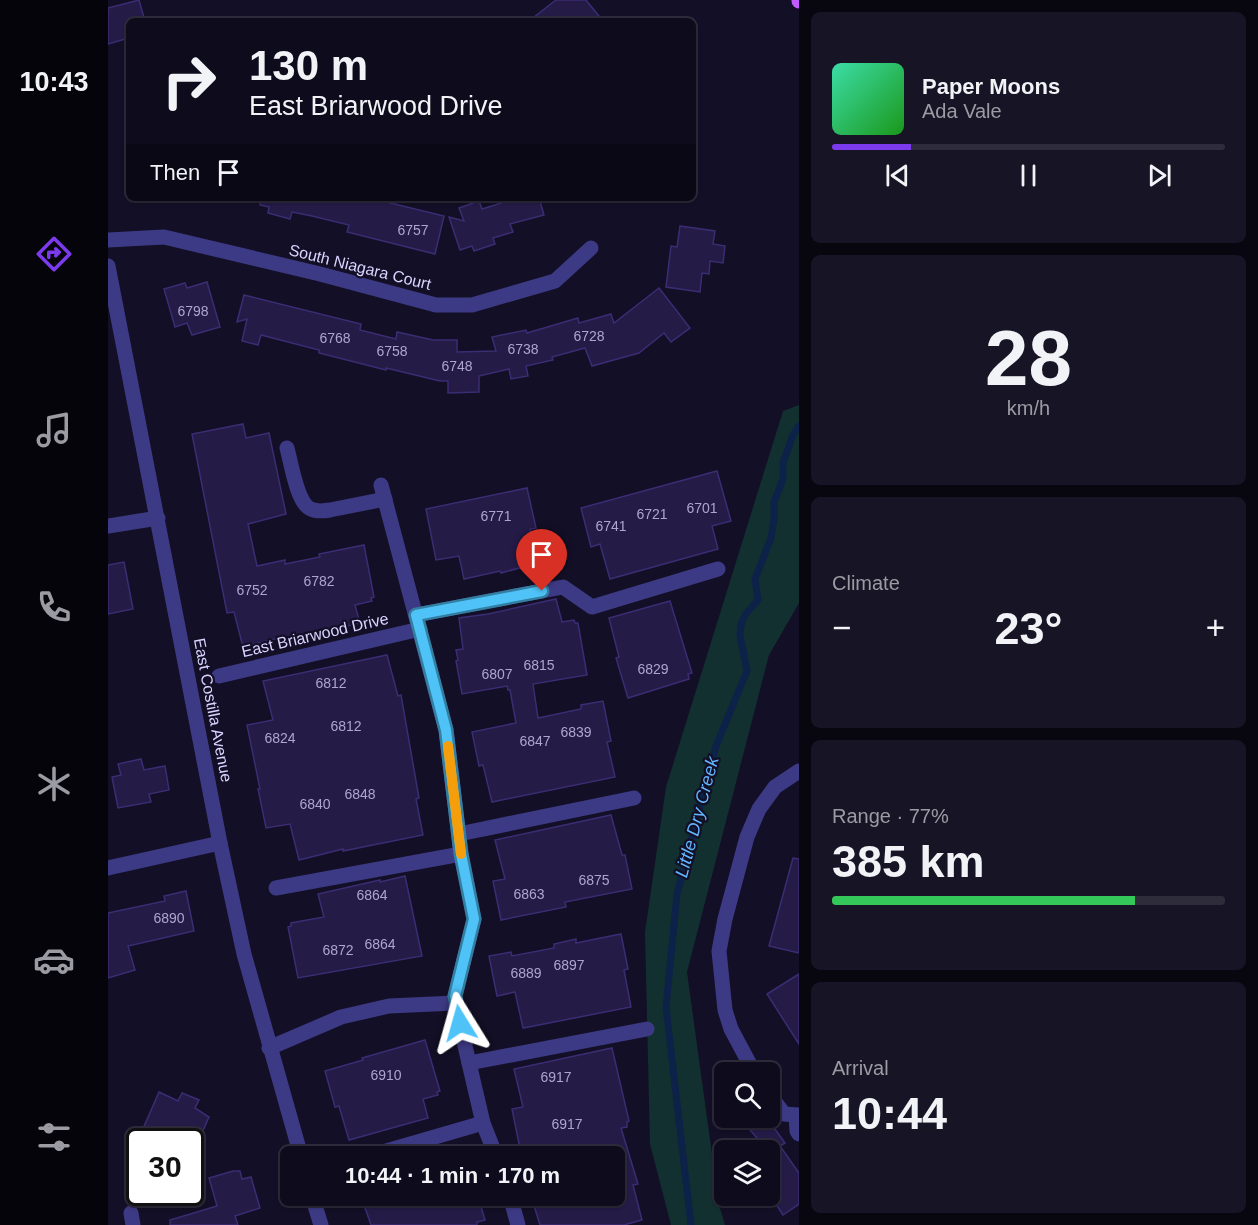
<!DOCTYPE html>
<meta charset="utf-8">
<style>
body{margin:0;font-family:Arial,sans-serif;background:#171425;color:#f1f3f6;height:100vh;display:flex;flex-direction:column;font-size:22px;white-space:nowrap}
*{box-sizing:border-box;margin:0}
p{font-size:20px;color:#9b9ba3}
.icon{flex:none;width:33px;height:33px;fill:none;stroke:currentColor;stroke-width:2;stroke-linecap:round;stroke-linejoin:round}
.map{position:relative;flex:1;overflow:hidden}
.sheet{display:flex;flex-direction:column;gap:12px;padding:12px;background:#08060f;width:459px}
.sheet>*{flex:none}
.hud{position:absolute;left:18px;top:18px;width:570px;height:183px;border-radius:9px;box-shadow:0 2px 4px #0004,0 0 0 2px #2e2b3b;background:#0e0b1c;color:#f1f3f6;overflow:hidden}
.tools{position:absolute;left:606px;top:1062px;display:grid;gap:12px}
.tools a{display:grid;place-items:center;width:66px;height:66px;border-radius:9px;background:#0e0b1c;box-shadow:0 2px 4px #0004,0 0 0 2px #2e2b3b;font-size:30px}
.speed{position:absolute;left:18px;top:1128px;display:flex;gap:12px;font-size:30px;font-weight:700;text-align:center}
.speed>*{display:grid;place-content:center;width:78px;height:78px;border-radius:50%;background:#0e0b1c;box-shadow:0 2px 4px #0004,0 0 0 2px #2e2b3b;line-height:1}
.speed .limit{border:3px solid #111;border-radius:9px;background:#fff;color:#111}
.pin{position:absolute;display:grid;place-items:center;width:51px;height:51px;color:#fff;margin:-62px -26px;border-radius:50% 50% 50% 0;rotate:-45deg;box-shadow:0 0 6px #0007}
.pin .icon{rotate:45deg}
.me{position:absolute;width:66px;margin:-33px;rotate:352deg;stroke-linejoin:round;filter:drop-shadow(0 0 4px #0008)}
.turn{display:flex;align-items:center;gap:21px;height:126px;padding:0 24px;font-size:27px}
.turn .icon{width:78px;height:78px;stroke-width:2.5}
.turn b{display:block;font-size:42px;line-height:51px}
.then{display:flex;align-items:center;height:57px;padding:0 24px;background:#0003;gap:12px;font-size:22px}
.big{font-size:45px;font-weight:700;line-height:1.1}
.sheet .tile{flex:1;display:flex;flex-direction:column;justify-content:center;gap:9px;min-width:0;padding:0 21px;border-radius:9px;background:#171425}
.sheet .dial{align-items:center;gap:0}
.dial b{font-size:78px;line-height:1}
.song{display:flex;align-items:center;gap:18px}
.cover{width:72px;height:72px;border-radius:9px;background:linear-gradient(135deg,hsl(160 70% 55%),hsl(120 70% 35%))}
.played{height:6px;border-radius:3px;background:linear-gradient(90deg,#7c3aed 20%,#2e2b3b 20%)}
.keys{display:flex;justify-content:space-around;direction:ltr}
.heat{display:flex;justify-content:space-between;align-items:center;font-size:33px;direction:ltr}
.charge{height:9px;border-radius:4px;background:linear-gradient(90deg,#34c759 77%,#2e2b3b 0)}
.trip{position:absolute;left:172px;top:1146px;width:345px;height:60px;border-radius:9px;background:#0e0b1c;box-shadow:0 2px 4px #0004,0 0 0 2px #2e2b3b;font-weight:700;line-height:60px;text-align:center}
main{display:flex;flex:1;min-height:0}
.dock{display:flex;flex-direction:column;width:108px;justify-content:space-around;align-items:center;background:#06040b;color:#9b9ba3}
.dock .icon{width:42px;height:42px}
.dock .active{color:#7c3aed}
.dock b{font-size:27px;color:#f1f3f6}
.map>svg:first-child{display:block}
</style>
<main>
<nav class="dock">
<b>10:43</b>
<svg class="icon active" aria-label="directions" viewBox="0 0 24 24"><path d="M12 3l9 9-9 9-9-9zM9 14v-3h6M13 9l2 2-2 2"/></svg>
<svg class="icon" aria-label="music" viewBox="0 0 24 24"><path d="M9 18V5l10-2v13"/><circle cx="6" cy="18" r="3"/><circle cx="16" cy="16" r="3"/></svg>
<svg class="icon" aria-label="phone" viewBox="0 0 24 24"><path d="M5 4h4l2 5-3 2q2 4 5 5l2-3 5 2v4C11 20 4 13 5 4z"/></svg>
<svg class="icon" aria-label="climate" viewBox="0 0 24 24"><path d="M12 3v18M4 7l16 10M4 17L20 7"/></svg>
<svg class="icon" aria-label="car" viewBox="0 0 24 24"><path d="M5 17H2v-5l4-1 3-4h7l3 4 3 1v5h-3M9 17h6M6 11h13"/><circle cx="7" cy="17" r="2"/><circle cx="17" cy="17" r="2"/></svg>
<svg class="icon" aria-label="filters" viewBox="0 0 24 24"><path d="M4 7h16M4 17h16"/><circle cx="9" cy="7" r="2"/><circle cx="15" cy="17" r="2"/></svg>
</nav>
<div class="map">
<svg width="691" height="1225" viewBox="0 0 691 1225">
<rect width="100%" height="100%" fill="#130f26"/>
<path fill="#12302f" d="M691,405V603L661,655L579,972L611,1205L617,1225H563L542,1144L537,932L558,787L675,411Z"/>
<g fill="none" stroke-linecap="round" stroke-linejoin="round">
<path stroke="#0c2248" stroke-width="7" d="M583,1225L558,1007L569,894L608,746L639,671L632,635L633,625L637,615L650,600L647,579L663,538L666,518V502L675,479V463L685,435L691,426"/>
</g>
<g fill="#241b47" stroke="#3b2d73" stroke-width="1.5">
<path d="M31,0L37,21H21V38L0,44V8Z"/>
<path d="M448,0H478L495,21H421Z"/>
<path d="M153,198H262L336,216L327,254L239,232L241,225L204,216L184,212L182,219L160,213L161,207L152,205Z"/>
<path d="M409,198H431L436,215L402,224L405,232L385,238L387,244L366,251L364,246L352,250L341,217L356,221L351,208L371,201L374,209Z"/>
<path d="M572,226L607,231L605,244L617,246L615,263L602,261L601,274L594,273L592,292L558,287L563,246L569,247Z"/>
<path d="M99,282L112,327L84,335L79,323L67,327L56,289L77,283L79,288Z"/>
<path d="M551,288L582,328L563,342L556,333L531,353L484,366L477,348L444,357L445,360L418,366L420,376L403,379L401,369L371,376V392L340,393V381H332L278,368V370L211,353V350L153,335L150,345L134,341L139,319L129,322L136,295L253,324L252,330L288,339L289,332L325,340H349V352L388,351L384,337L418,330L419,333L470,318L471,323L503,314L506,323Z"/>
<path d="M135,424L138,438L161,433L178,514L140,524L149,566L177,560V564L212,557L211,554L256,545L266,597L263,598L264,601L247,605L252,623L215,632L214,630L171,641V638L135,647L126,612L119,613L84,434Z"/>
<path d="M609,471L623,521L604,526L610,549L502,579L492,544L483,547L473,508Z"/>
<path d="M419,488L428,528L422,529L430,563L393,573L392,571L356,579L351,556L328,560L318,509Z"/>
<path d="M16,562L25,609L0,614V565Z"/>
<path d="M448,599L454,622L466,620L467,623H470L479,675L425,684L430,718L473,709V705L495,701L503,741L499,742L507,777L384,802L375,765L371,766L364,732L408,723L402,690H400L399,686L354,694L348,661L350,660L348,650L355,649L351,618L380,614Z"/>
<path d="M562,601L584,673L580,674L581,679L520,698L508,658L511,657L501,618Z"/>
<path d="M279,655L290,696L293,695L311,798L308,799L315,835L235,851V849L191,860L182,824L158,828L150,789H152L139,725L165,720L155,681Z"/>
<path d="M33,759L36,770L57,766L61,790L41,794L43,802L10,808L4,777L13,775L10,764Z"/>
<path d="M503,815L514,855H517L524,889L457,902L458,907L393,920L385,881L397,879L387,840Z"/>
<path d="M685,858L691,859V953L661,946Z"/>
<path d="M297,876L314,956L190,978L180,927L183,926V923L216,917L210,894L272,880V882Z"/>
<path d="M78,891L86,931L20,946L27,970L0,978V913L57,901L56,896Z"/>
<path d="M513,934L520,969L516,970L523,1007L415,1028L407,992L389,996L381,956L403,952L404,956L446,948V944L468,939V943Z"/>
<path d="M691,974V1044L659,994Z"/>
<path d="M317,1040L332,1091L329,1092L330,1095L315,1099L320,1118L241,1140L231,1106L227,1107L217,1071L255,1060L254,1058Z"/>
<path d="M504,1048L521,1121L519,1122V1127L513,1128L530,1184L525,1185L534,1220L516,1225H432L423,1196H507V1156H427L425,1147L412,1149L404,1109L415,1107L406,1069Z"/>
<path d="M51,1092L70,1101L74,1093L91,1100L87,1108L101,1117L89,1144L59,1131L55,1141L34,1131Z"/>
<path d="M632,1118H659L677,1143L672,1146L691,1173V1204L675,1215L662,1195V1150H659Z"/>
<path d="M125,1171H132L134,1179L143,1177L152,1208L127,1216L130,1225H62V1220L109,1206L101,1178Z"/>
<path d="M253,1196H370L377,1220L369,1222V1225H263Z"/>
</g>
<g fill="none" stroke-linecap="round" stroke-linejoin="round">
<g stroke="#3d3a85" stroke-width="15">
<path d="M0,240L56,237L212,274L328,305H364L447,281L483,248"/>
<path d="M0,266L112,843L136,954L193,1156"/>
<path d="M179,448C183,462 189,504 203,509C209,512 216,511 222,510L277,499"/>
<path d="M273,485L338,730L353,854L366,919L347,996V1003L375,1123L388,1156"/>
<path d="M0,526L50,518"/>
<path d="M308,615L455,587L484,607L610,569"/>
<path d="M111,676L312,629"/>
<path d="M351,834L526,798"/>
<path d="M0,868L112,843"/>
<path d="M168,888L353,854"/>
<path d="M161,1048L233,1017L281,1006L347,1003"/>
<path d="M361,1063L539,1029"/>
<path d="M646,1072L623,1029L617,1010L611,951L617,919L639,837L651,809L667,787L691,771"/>
<path d="M662,1095L676,1114L691,1115"/>
<path d="M688,1116L689,1131L691,1134"/>
<path d="M261,1156L375,1123"/>
<path d="M204,1196L213,1225"/>
<path d="M402,1196L410,1225"/>
<path d="M23,1213L25,1225"/>
</g>
<path stroke="#c25bff" stroke-width="15" d="M691,0V1"/>
</g>
<g fill="none" stroke-linecap="round" stroke-linejoin="round">
<defs>
<path id="route" d="M352,1023L347,996L366,919L353,854L338,730L308,615L434,591"/>
</defs>
<use href="#route" stroke="#337fa1" stroke-width="15"/>
<use href="#route" stroke="#4fc3f7" stroke-width="10"/>
<path stroke="#f59e0b" stroke-width="10" d="M340,746L353,854"/>
</g>
<g text-anchor="middle" dominant-baseline="central" stroke-width="4.5" stroke-linejoin="round" paint-order="stroke">
<g font-size="14" fill="#aca6d1">
<text x="305" y="230">6757</text>
<text x="85" y="311">6798</text>
<text x="481" y="336">6728</text>
<text x="227" y="338">6768</text>
<text x="415" y="349">6738</text>
<text x="284" y="351">6758</text>
<text x="349" y="366">6748</text>
<text x="594" y="508">6701</text>
<text x="544" y="514">6721</text>
<text x="388" y="516">6771</text>
<text x="503" y="526">6741</text>
<text x="211" y="581">6782</text>
<text x="144" y="590">6752</text>
<text x="431" y="665">6815</text>
<text x="545" y="669">6829</text>
<text x="389" y="674">6807</text>
<text x="223" y="683">6812</text>
<text x="238" y="726">6812</text>
<text x="468" y="732">6839</text>
<text x="172" y="738">6824</text>
<text x="427" y="741">6847</text>
<text x="252" y="794">6848</text>
<text x="207" y="804">6840</text>
<text x="486" y="880">6875</text>
<text x="421" y="894">6863</text>
<text x="264" y="895">6864</text>
<text x="61" y="918">6890</text>
<text x="272" y="944">6864</text>
<text x="230" y="950">6872</text>
<text x="461" y="965">6897</text>
<text x="418" y="973">6889</text>
<text x="278" y="1075">6910</text>
<text x="448" y="1077">6917</text>
<text x="459" y="1124">6917</text>
</g>
<g font-size="16" fill="#d9d4ff" stroke="#130f26">
<text transform="translate(252 267) rotate(14)">South Niagara Court</text>
<text transform="translate(207 635) rotate(-13)">East Briarwood Drive</text>
<text transform="translate(105 710) rotate(79)">East Costilla Avenue</text>
</g>
<g font-size="18" font-style="italic" fill="#62b6ff" stroke="#130f26">
<text transform="translate(589 817) rotate(-75)">Little Dry Creek</text>
</g>
</g>
</svg>
<div class="tools">
<a><svg class="icon" aria-label="search" viewBox="0 0 24 24"><circle cx="10" cy="10" r="6"/><path d="M15 15l6 6"/></svg></a>
<a><svg class="icon" aria-label="layers" viewBox="0 0 24 24"><path d="M12 4l9 5-9 5-9-5zM3 14l9 5 9-5"/></svg></a>
</div>
<div class="speed"><div class="limit">30</div></div>
<div class="pin" style="left:434px;top:591px;background:#d93025"><svg class="icon" aria-label="arrive" viewBox="0 0 24 24"><path d="M6 21V4h12l-3 4 3 4H6"/></svg></div>
<svg class="me" style="left:352px;top:1023px" viewBox="-20 -20 40 40"><path d="M0-17L14 15 0 8-14 15z" fill="#4fc3f7" stroke="#fff" stroke-width="4"/></svg>
<div class="trip">10:44 · 1 min · 170 m</div>
<div class="hud">
<div class="turn"><svg class="icon" aria-label="right" viewBox="0 0 24 24"><path d="M7 20v-9h11M14 6l5 5-5 5"/></svg><div><b>130 m</b>East Briarwood Drive</div></div>
<div class="then">Then<svg class="icon" aria-label="arrive" viewBox="0 0 24 24"><path d="M6 21V4h12l-3 4 3 4H6"/></svg></div>
</div>
</div>
<section class="sheet">
<div class="tile">
<div class="song"><i class="cover"></i><div><b>Paper Moons</b><p>Ada Vale</p></div></div>
<div class="played"></div>
<div class="keys"><svg class="icon" aria-label="previous" viewBox="0 0 24 24"><path d="M18 5L8 12l10 7zM5 5v14"/></svg><svg class="icon" aria-label="pause" viewBox="0 0 24 24"><path d="M8 5v14M16 5v14"/></svg><svg class="icon" aria-label="next" viewBox="0 0 24 24"><path d="M6 5l10 7-10 7zM19 5v14"/></svg></div>
</div>
<div class="tile dial"><b>28</b><p>km/h</p></div>
<div class="tile"><p>Climate</p>
<div class="heat"><a>−</a><b class="big">23°</b><a>+</a></div>
</div>
<div class="tile"><p>Range · 77%</p><b class="big">385 km</b><div class="charge"></div></div>
<div class="tile"><p>Arrival</p><b class="big">10:44</b></div>
</section>
</main>
